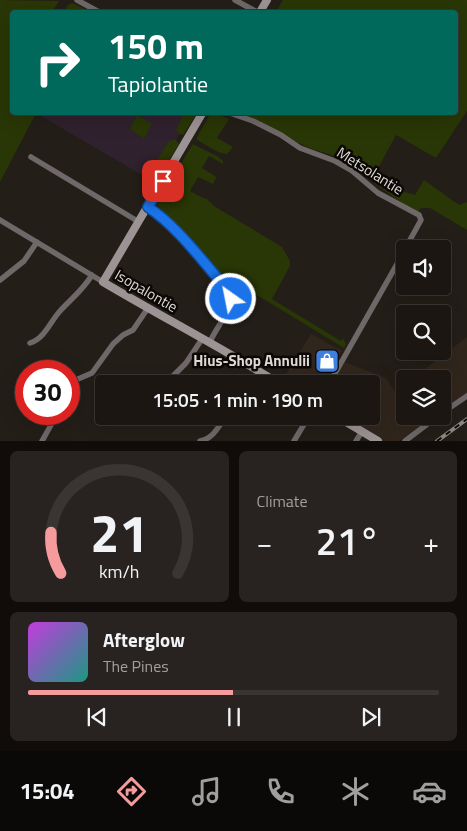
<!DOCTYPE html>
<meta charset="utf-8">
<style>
body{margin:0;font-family:"Titillium Web",sans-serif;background:#282320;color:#f1f3f6;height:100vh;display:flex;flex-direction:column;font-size:19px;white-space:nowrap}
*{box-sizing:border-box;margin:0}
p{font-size:16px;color:#a09f9f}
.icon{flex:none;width:28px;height:28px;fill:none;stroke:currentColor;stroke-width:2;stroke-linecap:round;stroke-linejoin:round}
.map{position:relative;height:441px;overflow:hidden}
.drawer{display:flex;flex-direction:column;gap:10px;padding:10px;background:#0f0c0a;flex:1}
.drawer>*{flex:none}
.guide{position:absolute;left:10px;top:10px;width:448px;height:105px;border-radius:5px;box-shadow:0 5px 20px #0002,0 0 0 1px #393532;background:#00695c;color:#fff;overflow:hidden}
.buttons{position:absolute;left:396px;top:240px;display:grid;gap:10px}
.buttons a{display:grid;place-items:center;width:55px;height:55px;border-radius:5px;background:#1b1612;box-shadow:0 5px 20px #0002,0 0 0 1px #393532;font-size:25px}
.speed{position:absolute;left:15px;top:360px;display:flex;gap:10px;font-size:25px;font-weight:700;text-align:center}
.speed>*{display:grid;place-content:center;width:65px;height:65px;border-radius:50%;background:#1b1612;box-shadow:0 5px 20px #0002,0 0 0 1px #393532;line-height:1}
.speed .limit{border:8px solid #d22;background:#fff;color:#111}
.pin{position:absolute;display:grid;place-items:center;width:42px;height:42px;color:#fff;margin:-21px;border-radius:10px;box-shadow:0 2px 8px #0006}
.me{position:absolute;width:55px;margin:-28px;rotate:327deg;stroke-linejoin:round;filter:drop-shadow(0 0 4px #0008)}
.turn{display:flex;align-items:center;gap:18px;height:105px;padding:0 15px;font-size:22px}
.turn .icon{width:65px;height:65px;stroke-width:2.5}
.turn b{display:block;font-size:35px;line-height:42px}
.big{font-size:38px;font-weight:600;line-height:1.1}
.drawer .widget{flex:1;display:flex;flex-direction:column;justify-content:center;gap:8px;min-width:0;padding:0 18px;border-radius:8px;background:#282320}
.drawer .dial{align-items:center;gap:0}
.dial svg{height:130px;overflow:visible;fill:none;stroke:#393532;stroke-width:7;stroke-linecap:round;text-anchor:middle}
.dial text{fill:#f1f3f6;stroke:none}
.song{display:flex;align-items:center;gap:15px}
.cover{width:60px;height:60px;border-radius:8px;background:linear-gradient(135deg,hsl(290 70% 55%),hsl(170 70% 35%))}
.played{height:5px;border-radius:2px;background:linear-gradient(90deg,#f59b9e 50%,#393532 50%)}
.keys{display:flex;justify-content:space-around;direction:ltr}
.heat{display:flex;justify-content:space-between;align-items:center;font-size:28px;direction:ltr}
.drawer .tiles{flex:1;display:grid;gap:10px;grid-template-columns:1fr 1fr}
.widget:last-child{grid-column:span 2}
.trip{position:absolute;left:95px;top:375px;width:285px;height:50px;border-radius:5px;background:#1b1612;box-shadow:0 5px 20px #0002,0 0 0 1px #393532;font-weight:600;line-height:50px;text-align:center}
.tabs{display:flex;height:80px;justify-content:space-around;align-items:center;background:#0b0907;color:#a09f9f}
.tabs .icon{width:35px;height:35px}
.tabs .active{color:#f59b9e}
.tabs b{font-size:22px;color:#f1f3f6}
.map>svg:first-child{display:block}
.built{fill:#31261c}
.education{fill:#2f212d}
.green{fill:#293605}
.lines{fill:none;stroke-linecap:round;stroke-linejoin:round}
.street{stroke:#6e6869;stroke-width:5.5}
.secondary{stroke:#9b9394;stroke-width:8}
.rail-casing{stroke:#8e8883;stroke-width:4}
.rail{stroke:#0b0806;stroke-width:2;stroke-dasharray:5.5;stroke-linecap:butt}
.route-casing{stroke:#114b97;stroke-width:12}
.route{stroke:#1a73e8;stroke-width:9}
.labels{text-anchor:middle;stroke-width:5;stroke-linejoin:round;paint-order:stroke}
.street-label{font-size:15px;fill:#dfdad6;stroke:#0b0806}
.poi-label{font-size:15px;font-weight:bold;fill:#dfdad6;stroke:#0b0806;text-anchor:end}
</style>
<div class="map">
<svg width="467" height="441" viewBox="0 0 467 441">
<rect width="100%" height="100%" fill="#241e18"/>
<path class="built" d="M311 334 342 351 337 359 386 378 395 392 405 384V416H434L399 441H381L342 416H371V384H291L283 379Z
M467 337V393L443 410 442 379H412Z"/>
<path class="education" d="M36 113H192L152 181Z"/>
<path class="green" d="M0 0 59 1 52 12H12V82L10 88 12 97V112L36 113 0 182Z
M283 0H467V111L436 158 396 135 377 170C381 173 382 176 384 180 390 189 406 192 415 195L424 180 459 205 467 202V230L430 208H421L416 213 338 157 309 148 238 113 455 112V12H276Z
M72 3 92 12H64L68 5Z
M184 113H197L183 135 179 134 176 130Z
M211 113H215L229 119 217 138 233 147 227 154 218 152 197 140V137Z
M137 115 152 124 144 139 130 129Z
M172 140H176L179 144 160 174 157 172 154 165 168 142Z
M193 144 217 156 223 161V164L209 156 202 168 215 176 216 178 213 184 198 177 190 191 203 198 207 199 214 206 282 247 290 261V266L272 299 341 341 343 338 346 344 344 348 216 270 182 230 157 205 169 183H174L176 180 173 176Z"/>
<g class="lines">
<path class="street" d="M77 0 99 12
M235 0 257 12
M227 112 253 121 281 135 300 148 335 161 351 170 378 193 419 215 421 220 405 249
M31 157 139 222
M148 207C179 229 202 261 227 289 235 310 218 323 210 342
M0 220 103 282
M0 280 24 261 37 242
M30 343C45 338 50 322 60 311 71 299 83 290 92 275
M78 379 92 373 113 344 123 335 133 330 148 308
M165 384 186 363 202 339
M256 384 262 373
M329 384 405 250
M442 413 467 396
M42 441 51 425
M200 441C213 439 219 426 226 416
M294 441 309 416
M356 441 361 433
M405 441 438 416"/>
<path class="secondary" d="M260 12 267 0
M203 112 103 282C162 317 222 348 280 384
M336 416 378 441"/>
<g class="rail-casing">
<path id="rail" d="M437 441 467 419"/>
</g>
<use href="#rail" class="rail"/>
</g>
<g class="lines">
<g class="route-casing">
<path id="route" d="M163 181 148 207C179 228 202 261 227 289L231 299"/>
</g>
<use href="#route" class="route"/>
</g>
<defs>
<g id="shop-square" transform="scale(1.25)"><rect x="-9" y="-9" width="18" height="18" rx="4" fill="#3f7fe0" stroke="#0b0806"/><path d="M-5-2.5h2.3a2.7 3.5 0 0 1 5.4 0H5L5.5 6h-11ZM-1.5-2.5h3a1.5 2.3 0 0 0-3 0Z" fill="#fff"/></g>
</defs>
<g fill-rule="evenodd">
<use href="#shop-square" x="327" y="361"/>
</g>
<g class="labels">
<g class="street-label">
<text transform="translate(370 171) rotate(32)" y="5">Metsolantie</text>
<text transform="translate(146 291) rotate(30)" y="5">Isopalontie</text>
</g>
<g class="poi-label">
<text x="310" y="366">Hius-Shop Annulii</text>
</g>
</g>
</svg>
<div class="buttons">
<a><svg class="icon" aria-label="sound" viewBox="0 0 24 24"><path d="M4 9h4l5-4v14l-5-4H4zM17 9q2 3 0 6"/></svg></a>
<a><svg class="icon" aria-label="search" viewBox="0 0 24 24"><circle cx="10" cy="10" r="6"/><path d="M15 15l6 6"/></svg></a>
<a><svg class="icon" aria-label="layers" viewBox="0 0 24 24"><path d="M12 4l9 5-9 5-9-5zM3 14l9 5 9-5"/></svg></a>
</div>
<div class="speed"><div class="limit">30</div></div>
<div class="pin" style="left:163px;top:181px;background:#d93025"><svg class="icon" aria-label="arrive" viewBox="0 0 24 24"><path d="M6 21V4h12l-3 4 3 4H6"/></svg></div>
<svg class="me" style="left:231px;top:299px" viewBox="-20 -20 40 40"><circle r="17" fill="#1a73e8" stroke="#fff" stroke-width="3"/><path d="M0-11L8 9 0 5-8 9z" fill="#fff"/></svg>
<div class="trip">15:05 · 1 min · 190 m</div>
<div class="guide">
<div class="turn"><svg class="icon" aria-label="right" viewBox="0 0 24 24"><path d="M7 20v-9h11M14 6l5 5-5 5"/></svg><div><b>150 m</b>Tapiolantie</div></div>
</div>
</div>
<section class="drawer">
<div class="tiles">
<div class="widget dial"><svg viewBox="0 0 100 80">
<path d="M14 69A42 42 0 1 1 86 69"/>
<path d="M14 69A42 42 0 0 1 8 44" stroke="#f59b9e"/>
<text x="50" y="56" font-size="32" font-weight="700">21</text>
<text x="50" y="72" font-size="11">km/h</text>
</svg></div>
<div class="widget"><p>Climate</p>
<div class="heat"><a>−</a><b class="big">21°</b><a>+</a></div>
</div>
<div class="widget">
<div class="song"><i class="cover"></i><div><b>Afterglow</b><p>The Pines</p></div></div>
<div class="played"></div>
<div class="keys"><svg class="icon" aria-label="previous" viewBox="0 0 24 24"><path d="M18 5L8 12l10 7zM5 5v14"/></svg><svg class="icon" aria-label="pause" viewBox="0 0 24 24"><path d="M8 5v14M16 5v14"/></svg><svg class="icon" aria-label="next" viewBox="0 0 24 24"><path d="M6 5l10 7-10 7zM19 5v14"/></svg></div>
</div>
</div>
</section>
<nav class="tabs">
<b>15:04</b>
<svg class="icon active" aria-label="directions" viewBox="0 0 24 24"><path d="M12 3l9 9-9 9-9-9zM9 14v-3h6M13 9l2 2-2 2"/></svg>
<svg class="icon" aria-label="music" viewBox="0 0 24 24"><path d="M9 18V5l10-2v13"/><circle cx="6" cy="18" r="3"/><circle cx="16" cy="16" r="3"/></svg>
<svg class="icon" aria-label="phone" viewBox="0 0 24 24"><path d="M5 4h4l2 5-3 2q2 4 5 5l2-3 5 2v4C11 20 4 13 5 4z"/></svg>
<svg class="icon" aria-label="climate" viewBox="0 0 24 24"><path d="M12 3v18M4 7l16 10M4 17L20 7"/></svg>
<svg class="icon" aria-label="car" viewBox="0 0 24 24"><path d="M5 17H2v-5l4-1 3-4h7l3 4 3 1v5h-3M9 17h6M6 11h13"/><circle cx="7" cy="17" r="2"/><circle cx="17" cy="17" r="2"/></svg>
</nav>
